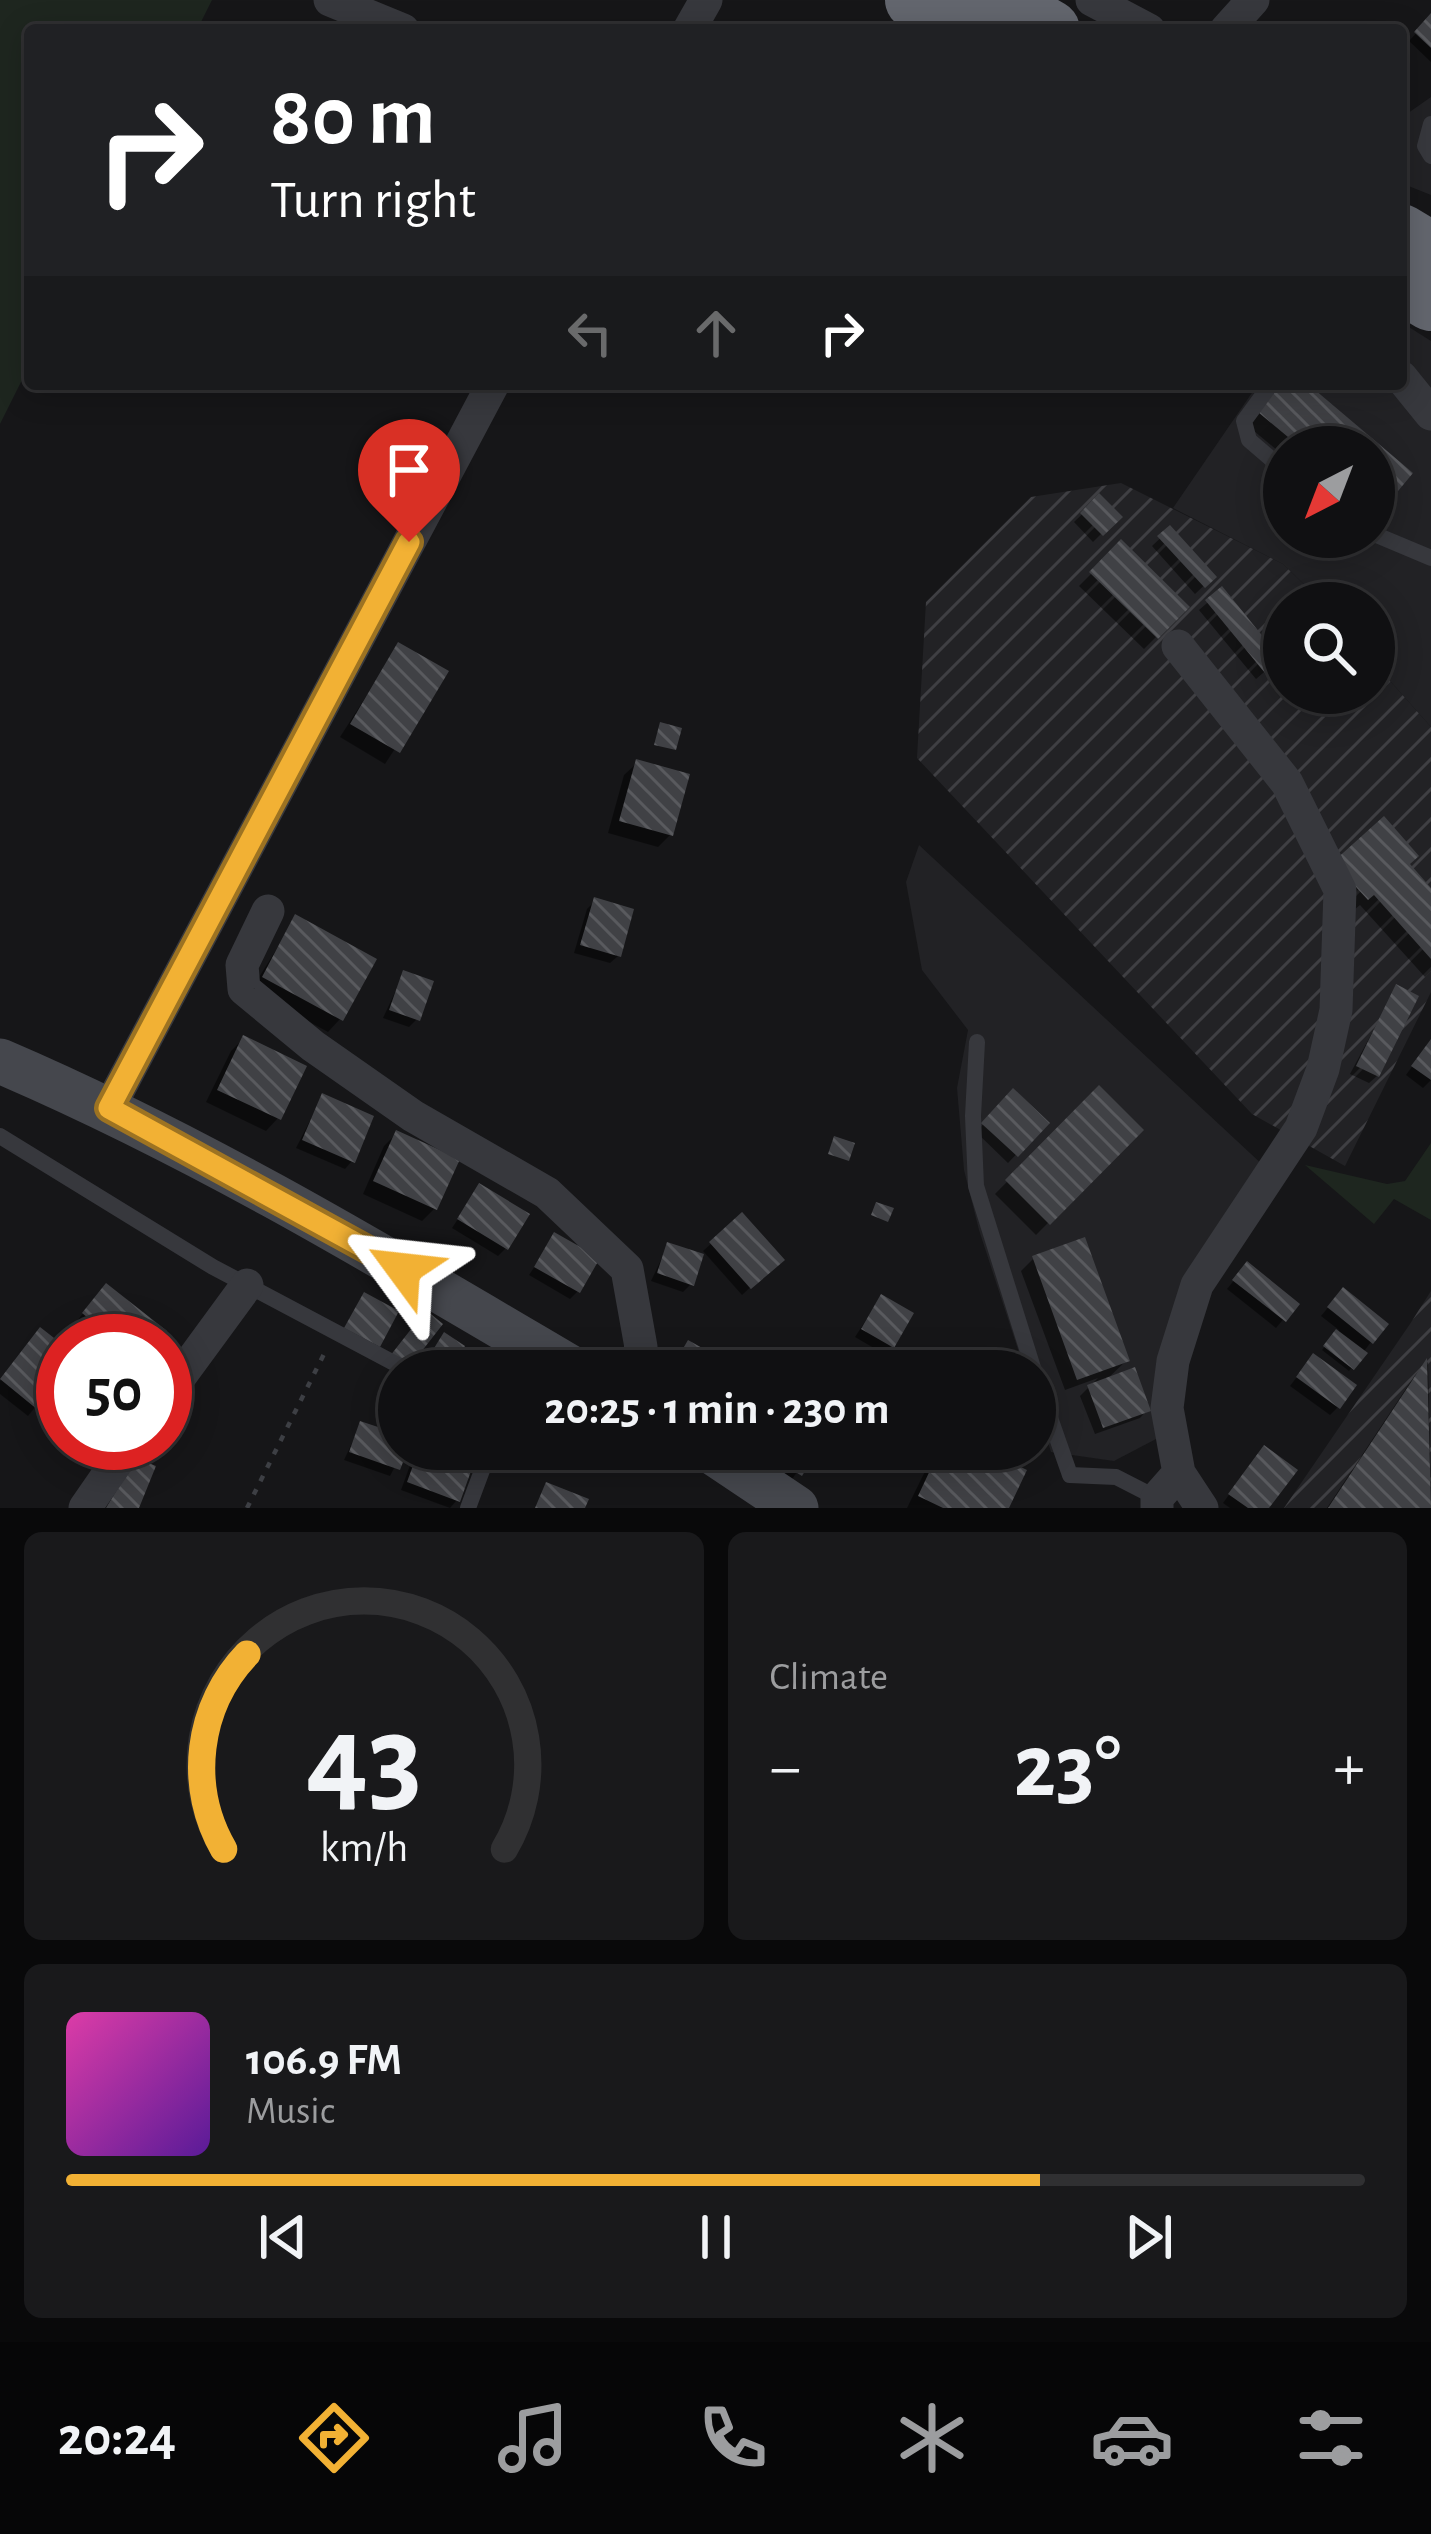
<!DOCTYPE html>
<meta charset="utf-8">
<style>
body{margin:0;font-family:"Alegreya Sans",sans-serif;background:#19191b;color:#f1f3f6;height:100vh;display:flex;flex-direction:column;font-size:45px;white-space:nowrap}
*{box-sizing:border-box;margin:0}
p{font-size:39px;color:#9c9d9f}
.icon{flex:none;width:66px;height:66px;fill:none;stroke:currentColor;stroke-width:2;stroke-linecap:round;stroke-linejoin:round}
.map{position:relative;height:1508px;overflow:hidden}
.panel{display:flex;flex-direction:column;gap:24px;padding:24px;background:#09090a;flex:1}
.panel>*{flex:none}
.top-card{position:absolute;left:24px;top:24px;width:1383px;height:366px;border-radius:12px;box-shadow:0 6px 30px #0003,0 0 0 3px #303032;background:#202124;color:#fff;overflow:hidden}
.needle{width:78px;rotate:222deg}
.fabs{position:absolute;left:1263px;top:426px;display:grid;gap:24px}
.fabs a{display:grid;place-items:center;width:132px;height:132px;border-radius:50%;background:#101012;box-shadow:0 6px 30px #0003,0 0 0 3px #303032;font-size:60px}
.speed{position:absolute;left:36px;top:1314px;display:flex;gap:24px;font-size:60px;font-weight:700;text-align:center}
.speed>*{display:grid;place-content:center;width:156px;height:156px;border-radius:50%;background:#101012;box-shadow:0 6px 30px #0003,0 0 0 3px #303032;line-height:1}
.speed .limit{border:18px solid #d22;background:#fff;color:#111}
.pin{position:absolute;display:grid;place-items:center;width:102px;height:102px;color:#fff;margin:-123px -51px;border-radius:50% 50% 50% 0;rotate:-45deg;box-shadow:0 0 12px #0007}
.pin .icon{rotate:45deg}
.me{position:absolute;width:132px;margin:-66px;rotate:300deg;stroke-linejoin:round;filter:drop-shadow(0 0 9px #0008)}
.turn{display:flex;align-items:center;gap:42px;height:252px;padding:0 48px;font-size:54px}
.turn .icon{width:156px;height:156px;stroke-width:2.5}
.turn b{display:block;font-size:84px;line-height:102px}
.lanes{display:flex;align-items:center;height:114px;padding:0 48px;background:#0003;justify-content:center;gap:60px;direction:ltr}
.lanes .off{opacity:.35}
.big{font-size:90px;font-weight:700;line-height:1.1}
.panel .widget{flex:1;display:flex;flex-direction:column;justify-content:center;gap:18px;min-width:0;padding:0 42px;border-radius:18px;background:#19191b}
.panel .dial{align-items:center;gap:0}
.dial svg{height:312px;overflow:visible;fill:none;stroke:#303032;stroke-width:7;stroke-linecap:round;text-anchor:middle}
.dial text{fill:#f1f3f6;stroke:none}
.song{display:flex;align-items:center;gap:36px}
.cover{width:144px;height:144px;border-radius:18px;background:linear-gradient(135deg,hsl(320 70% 55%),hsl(270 70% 35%))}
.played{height:12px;border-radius:6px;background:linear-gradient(90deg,#f2b134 75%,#303032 75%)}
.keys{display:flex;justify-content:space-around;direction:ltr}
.heat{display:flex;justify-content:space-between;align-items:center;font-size:66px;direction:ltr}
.panel .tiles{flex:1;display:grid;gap:24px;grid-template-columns:1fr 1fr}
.widget:last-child{grid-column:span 2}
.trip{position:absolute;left:378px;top:1350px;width:678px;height:120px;border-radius:60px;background:#101012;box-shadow:0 6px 30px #0003,0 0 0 3px #303032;font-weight:700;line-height:120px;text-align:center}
.dock{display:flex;height:192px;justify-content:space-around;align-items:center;background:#060607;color:#9c9d9f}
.dock .icon{width:84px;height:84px}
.dock .on{color:#f2b134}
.dock b{font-size:54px;color:#f1f3f6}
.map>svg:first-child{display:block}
.built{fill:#222225;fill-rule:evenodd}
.industrial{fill:url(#industrial-furrows)}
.green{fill:#1e261f}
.shadow{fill:#0007}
.building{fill:url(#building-back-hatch)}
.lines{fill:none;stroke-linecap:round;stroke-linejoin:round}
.path{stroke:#3d3f44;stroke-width:4.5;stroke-dasharray:6 9;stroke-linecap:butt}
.lane{stroke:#37383d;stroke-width:16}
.street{stroke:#37383d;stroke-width:33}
.secondary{stroke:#45474d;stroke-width:45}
.highway{stroke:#63666e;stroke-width:60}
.route-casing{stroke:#9d7322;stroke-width:30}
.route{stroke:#f2b134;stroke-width:21}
</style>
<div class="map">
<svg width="1431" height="1508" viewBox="0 0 1431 1508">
<defs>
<pattern id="industrial-furrows" width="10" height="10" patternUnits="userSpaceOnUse" patternTransform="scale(3)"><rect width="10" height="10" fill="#222225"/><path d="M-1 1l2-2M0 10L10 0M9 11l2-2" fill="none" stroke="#3f3f43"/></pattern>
<pattern id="building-back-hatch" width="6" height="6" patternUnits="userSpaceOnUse" patternTransform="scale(3)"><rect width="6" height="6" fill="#404145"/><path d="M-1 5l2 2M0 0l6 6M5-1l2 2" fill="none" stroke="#595a5e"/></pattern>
</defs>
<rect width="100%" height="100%" fill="#161618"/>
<path class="built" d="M1431 97V195L1401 183V118Z
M1401 322 1431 341V727L1374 663V603H1323L1283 564 1173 508 1258 384H1401ZM1284 447H1374V537H1284Z
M919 845 1265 1167 1160 1353 1156 1439 1114 1461 1051 1452 1035 1402V1371H1025L979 1230 964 1170 957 1088 968 1030 922 970 906 882Z"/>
<path class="industrial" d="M1121 483 1283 564 1323 603H1284V693H1374V663L1431 727V992L1345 1166 1252 1114 917 758 926 602 1031 497Z
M1431 1291V1508H1284L1410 1324Z"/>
<path class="green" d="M0 0H212L197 30H30V364L0 424Z
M1431 1143V1220L1394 1199 1374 1224 1305 1165 1387 1184 1405 1181Z"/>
<path class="shadow" d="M1431 17V62L1409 41Z
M1284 384H1303L1409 474 1374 515V447H1284V456L1248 426Z
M1099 498 1118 517 1093 542 1074 522Z
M1170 529 1213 577 1195 594 1152 546Z
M1121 544 1186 607 1144 649 1079 586Z
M1221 591 1270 667 1256 679 1199 610Z
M399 645 445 672 385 764 340 737Z
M637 763 671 834 658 847 608 833 624 775Z
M1406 865 1431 892V971L1425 977 1360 905 1354 910 1323 876Z
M595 901 618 956 610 963 574 953 587 909Z
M296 918 340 1019 328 1032 251 990Z
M404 973 417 1019 409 1027 383 1018Z
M1396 988 1377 1076 1369 1083 1350 1074Z
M243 1039 278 1118 266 1131 206 1102 231 1051Z
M1431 1040V1080L1423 1088 1406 1075Z
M1099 1089 1140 1130 1036 1235 995 1194Z
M1013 1093 1046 1123 1008 1163 976 1132Z
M322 1097 352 1161 345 1169 296 1148Z
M396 1134 435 1208 422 1221 363 1194 384 1146Z
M479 1187 506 1248 498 1256 452 1228Z
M742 1216 780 1260 742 1295 703 1251Z
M555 1236 578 1291 570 1299 529 1275Z
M668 1245 691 1284 683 1292 651 1281Z
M1033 1259 1127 1360 1105 1381 1147 1410 1140 1418 1095 1434 1080 1396 1098 1378 1065 1390 1021 1271Z
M1240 1273 1296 1304 1276 1328 1227 1289Z
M99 1294 155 1341H99L76 1322Z
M881 1297 891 1346 884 1354 855 1337Z
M1335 1299 1371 1342 1349 1371 1322 1350 1339 1330 1321 1316Z
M33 1339 63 1349V1373L28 1416 0 1394V1381Z
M1428 1362 1431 1508H1327L1415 1375Z
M1306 1365 1338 1407 1330 1415 1290 1386Z
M361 1424 399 1437V1449H404L390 1476 344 1460Z
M416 1449H446L457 1500 450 1508 401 1490Z
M746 1449H814L787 1486Z
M936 1449H977L1005 1508H907Z
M1257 1456 1266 1508H1230L1223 1503Z"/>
<path class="building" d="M1431 13V48L1414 32Z
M1281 384H1308L1413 473 1379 514 1374 509V447H1300L1258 412Z
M1099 493 1123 517 1103 536 1080 513Z
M1170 525 1217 577 1205 588 1157 536Z
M1121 539 1190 607 1158 639 1089 572Z
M1222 586 1282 660 1265 673 1205 600Z
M398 642 449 671 400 753 350 724Z
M660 722 682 728 676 750 654 745Z
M636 759 690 774 673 836 619 821Z
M1384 816 1419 856 1410 864 1431 888V959L1374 895 1368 900 1333 862Z
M594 897 634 909 621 957 580 945Z
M295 914 377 959 343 1021 262 977Z
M403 970 434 981 420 1021 389 1010Z
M1396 984 1419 996 1379 1077 1356 1066Z
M243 1035 307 1066 281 1120 217 1090Z
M1431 1039V1080L1411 1066Z
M1099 1085 1144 1130 1050 1225 1005 1180Z
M1013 1088 1050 1123 1018 1157 981 1123Z
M322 1093 374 1116 355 1163 302 1140Z
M396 1130 460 1159 437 1210 373 1181Z
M834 1136 855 1143 849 1161 828 1154Z
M479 1183 530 1214 508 1250 457 1219Z
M876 1202 894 1208 888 1222 871 1215Z
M742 1212 785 1260 751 1289 709 1242Z
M554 1232 600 1258 580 1293 534 1267Z
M1085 1237 1130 1361 1077 1380 1032 1256Z
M667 1242 704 1254 694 1286 657 1273Z
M1247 1261 1300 1304 1286 1322 1232 1280Z
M106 1283 167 1331 159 1341H116L82 1313Z
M1343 1287 1389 1324 1373 1344 1327 1307Z
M364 1292 399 1311 380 1347 344 1328Z
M881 1294 914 1313 894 1348 861 1329Z
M426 1310 443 1324 407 1370 390 1356Z
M40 1327 63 1345V1378L38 1410 0 1379Z
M1336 1329 1368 1353 1354 1370 1323 1346Z
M444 1332 465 1346 450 1371H420Z
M688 1340 743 1371H670Z
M1313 1353 1357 1385 1340 1409 1296 1377Z
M804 1356 830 1371H795Z
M1427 1358 1431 1508H1328Z
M1135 1367 1151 1411 1103 1428 1087 1385Z
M165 1421 174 1426 163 1449 151 1443H165Z
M360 1421 399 1434V1449H408L400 1470 349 1452Z
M1264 1445 1298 1470 1269 1508H1248L1228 1494Z
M419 1449H455L476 1457 460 1502 407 1482Z
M758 1449H818L802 1476Z
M940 1449H983L1027 1470 1009 1508H943L918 1496Z
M136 1458 156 1466 139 1508H106Z
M546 1482 589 1499 585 1508H535Z"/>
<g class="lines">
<path class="path" d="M247 1508 325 1352"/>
<path class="lane" d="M1431 124 1425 146 1431 156
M1271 384 1244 421 1249 440 1284 470
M1374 534 1431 558
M977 1042 973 1116 976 1186 1034 1371
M0 1136 213 1267 409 1371
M1035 1375 1070 1475 1116 1477 1157 1498
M623 1449 671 1464 710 1463
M468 1508 490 1449"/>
<path class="street" d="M330 0 403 30
M1092 0 1149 30
M689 30 706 0
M1226 30 1253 0
M1401 377 1431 414
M1178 646 1287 783 1340 890 1336 1010 1323 1069 1301 1128 1197 1285 1173 1361 1167 1408 1179 1473 1202 1508
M268 911 242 965 244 989 313 1046 413 1116 547 1193 627 1269 641 1347 634 1371
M109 1108 493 384
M165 1397 247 1285
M85 1508 130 1443
M1157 1508V1498L1179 1473"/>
<path class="secondary" d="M0 1061C201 1147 388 1260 576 1371
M708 1449 796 1508"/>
<path class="highway" d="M915 0 967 30
M998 0 1050 30
M1401 234 1431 252
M1401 283 1431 301"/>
</g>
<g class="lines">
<g class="route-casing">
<path id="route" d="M403 1269 109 1108 409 542"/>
</g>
<use href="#route" class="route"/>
</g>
</svg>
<div class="fabs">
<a><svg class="needle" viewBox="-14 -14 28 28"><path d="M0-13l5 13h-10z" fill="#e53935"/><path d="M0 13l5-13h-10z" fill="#9c9d9f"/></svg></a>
<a><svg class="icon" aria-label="search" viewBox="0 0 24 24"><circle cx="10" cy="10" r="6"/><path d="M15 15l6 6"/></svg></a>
</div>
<div class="speed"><div class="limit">50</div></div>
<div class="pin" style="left:409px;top:542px;background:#d93025"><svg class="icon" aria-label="arrive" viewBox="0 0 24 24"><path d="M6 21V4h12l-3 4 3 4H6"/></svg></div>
<svg class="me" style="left:403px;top:1269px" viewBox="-20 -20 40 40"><path d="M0-17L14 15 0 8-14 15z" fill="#f2b134" stroke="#fff" stroke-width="4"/></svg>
<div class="trip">20:25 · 1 min · 230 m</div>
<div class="top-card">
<div class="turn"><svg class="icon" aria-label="right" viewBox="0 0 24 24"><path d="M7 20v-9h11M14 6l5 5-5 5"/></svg><div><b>80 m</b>Turn right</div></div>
<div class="lanes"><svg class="icon off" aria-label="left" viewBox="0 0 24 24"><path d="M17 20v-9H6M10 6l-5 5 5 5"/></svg><svg class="icon off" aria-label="ahead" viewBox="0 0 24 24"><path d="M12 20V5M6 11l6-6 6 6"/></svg><svg class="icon" aria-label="right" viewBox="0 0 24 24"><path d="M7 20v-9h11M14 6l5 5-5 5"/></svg></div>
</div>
</div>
<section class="panel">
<div class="tiles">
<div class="widget dial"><svg viewBox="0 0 100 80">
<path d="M14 69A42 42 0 1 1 86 69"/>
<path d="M14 69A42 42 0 0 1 20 19" stroke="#f2b134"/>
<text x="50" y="56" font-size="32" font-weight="700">43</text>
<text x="50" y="72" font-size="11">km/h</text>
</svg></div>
<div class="widget"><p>Climate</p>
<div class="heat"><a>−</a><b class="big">23°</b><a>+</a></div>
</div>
<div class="widget">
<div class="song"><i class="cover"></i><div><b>106.9 FM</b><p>Music</p></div></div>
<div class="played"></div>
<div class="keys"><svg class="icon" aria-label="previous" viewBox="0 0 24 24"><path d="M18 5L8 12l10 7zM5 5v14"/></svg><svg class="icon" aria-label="pause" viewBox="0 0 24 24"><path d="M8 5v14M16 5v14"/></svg><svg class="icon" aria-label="next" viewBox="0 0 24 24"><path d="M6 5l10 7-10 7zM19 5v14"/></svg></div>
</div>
</div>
</section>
<nav class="dock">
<b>20:24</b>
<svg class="icon on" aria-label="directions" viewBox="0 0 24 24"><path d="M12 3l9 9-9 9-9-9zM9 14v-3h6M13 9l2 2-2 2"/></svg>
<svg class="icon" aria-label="music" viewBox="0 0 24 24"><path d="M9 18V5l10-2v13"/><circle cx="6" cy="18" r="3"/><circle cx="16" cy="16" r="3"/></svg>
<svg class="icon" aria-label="phone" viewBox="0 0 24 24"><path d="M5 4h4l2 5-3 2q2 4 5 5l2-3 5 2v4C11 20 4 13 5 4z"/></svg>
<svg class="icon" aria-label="climate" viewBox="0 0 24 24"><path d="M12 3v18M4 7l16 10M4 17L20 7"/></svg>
<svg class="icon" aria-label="car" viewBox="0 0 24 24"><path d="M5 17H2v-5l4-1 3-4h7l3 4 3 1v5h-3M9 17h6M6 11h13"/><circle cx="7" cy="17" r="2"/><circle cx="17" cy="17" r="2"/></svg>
<svg class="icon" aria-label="filters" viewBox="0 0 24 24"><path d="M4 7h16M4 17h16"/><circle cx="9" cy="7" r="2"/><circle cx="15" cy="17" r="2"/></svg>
</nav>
